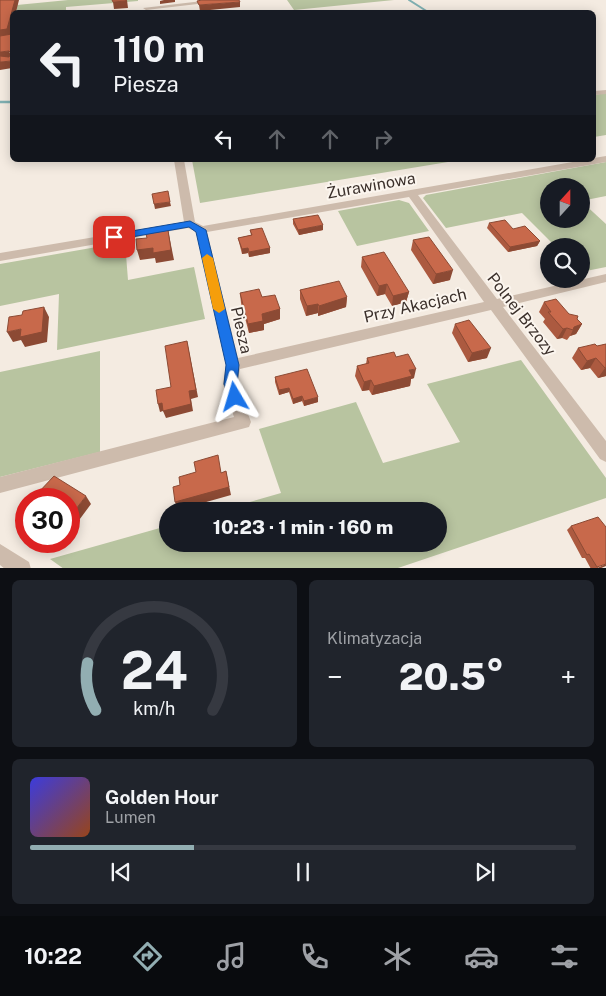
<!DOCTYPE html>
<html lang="pl">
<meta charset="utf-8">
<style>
body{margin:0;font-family:"Public Sans",sans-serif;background:#20242c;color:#f1f3f6;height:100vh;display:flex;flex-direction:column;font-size:19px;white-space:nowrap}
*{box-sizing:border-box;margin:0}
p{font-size:16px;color:#9ea1a6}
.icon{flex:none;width:28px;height:28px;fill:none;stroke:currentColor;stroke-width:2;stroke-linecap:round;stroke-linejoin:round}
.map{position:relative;height:568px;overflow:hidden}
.drawer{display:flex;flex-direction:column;gap:12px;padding:12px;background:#0d0f14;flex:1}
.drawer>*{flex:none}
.guide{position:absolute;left:10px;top:10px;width:586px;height:152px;border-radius:8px;box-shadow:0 2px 12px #0003;background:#171b24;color:#f1f3f6;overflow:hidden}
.needle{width:32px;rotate:21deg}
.tools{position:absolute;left:540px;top:178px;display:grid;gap:10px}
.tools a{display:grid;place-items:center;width:50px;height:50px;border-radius:50%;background:#171b24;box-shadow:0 2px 12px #0003;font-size:25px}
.speed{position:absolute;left:15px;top:488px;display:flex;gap:10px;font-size:25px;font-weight:700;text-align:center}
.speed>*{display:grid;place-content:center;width:65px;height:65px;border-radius:50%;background:#171b24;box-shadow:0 2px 12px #0003;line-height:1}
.speed .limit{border:8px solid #d22;background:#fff;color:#111}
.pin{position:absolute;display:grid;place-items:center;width:42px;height:42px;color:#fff;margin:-21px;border-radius:10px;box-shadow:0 2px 8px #0006}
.me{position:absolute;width:55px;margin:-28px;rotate:353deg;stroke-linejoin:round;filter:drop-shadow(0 0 4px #0008)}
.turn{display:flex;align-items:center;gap:18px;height:105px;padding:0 20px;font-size:22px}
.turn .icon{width:65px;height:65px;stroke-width:2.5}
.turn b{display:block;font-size:35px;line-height:42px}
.lanes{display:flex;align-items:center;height:48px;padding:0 20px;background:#0003;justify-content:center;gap:25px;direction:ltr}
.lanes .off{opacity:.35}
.big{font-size:38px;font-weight:800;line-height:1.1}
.drawer .tile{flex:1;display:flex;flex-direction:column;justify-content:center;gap:8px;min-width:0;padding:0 18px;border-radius:8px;background:#20242c}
.drawer .dial{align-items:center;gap:0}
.dial svg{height:130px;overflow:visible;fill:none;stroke:#363941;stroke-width:7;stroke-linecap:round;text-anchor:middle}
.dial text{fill:#f1f3f6;stroke:none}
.song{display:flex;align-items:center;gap:15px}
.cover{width:60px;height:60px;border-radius:8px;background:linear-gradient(135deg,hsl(240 70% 55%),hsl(20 70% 35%))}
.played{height:5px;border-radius:2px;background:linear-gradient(90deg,#92aeb2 30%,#363941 30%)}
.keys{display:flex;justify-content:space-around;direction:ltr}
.heat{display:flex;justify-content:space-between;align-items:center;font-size:28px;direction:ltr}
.drawer .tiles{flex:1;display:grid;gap:12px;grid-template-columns:1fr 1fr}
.tile:last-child{grid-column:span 2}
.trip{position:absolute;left:159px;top:502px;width:288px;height:50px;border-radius:25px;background:#171b24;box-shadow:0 2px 12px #0003;font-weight:800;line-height:50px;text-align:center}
.menu{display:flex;height:80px;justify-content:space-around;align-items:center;background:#090b0e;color:#9ea1a6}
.menu .icon{width:35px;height:35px}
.menu .current{color:#92aeb2}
.menu b{font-size:22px;color:#f1f3f6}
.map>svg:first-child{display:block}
.green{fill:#b8c4a0;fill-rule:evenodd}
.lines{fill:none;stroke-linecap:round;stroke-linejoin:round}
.stream-far1{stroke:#7fb0b2;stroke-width:2}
.stream{stroke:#7fb0b2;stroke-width:2.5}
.street{fill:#cdbbac;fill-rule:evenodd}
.wall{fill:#ac5a40}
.shaded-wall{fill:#8c4a34}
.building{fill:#c8694b;stroke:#8c4a34}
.route{fill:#1a73e8;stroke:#114b97}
.slow{fill:#f59e0b}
.labels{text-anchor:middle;stroke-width:4;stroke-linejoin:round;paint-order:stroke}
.street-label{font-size:16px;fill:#3b302b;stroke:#fbf5ee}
</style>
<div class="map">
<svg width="606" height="569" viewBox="0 0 606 569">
<rect width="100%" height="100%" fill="#f4ebe1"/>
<path class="green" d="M68 0H138V1L66 7V12H16L17 5Z
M287 0H394L294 10Z
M606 93V135L594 137V95Z
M192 160H453L454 161 200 203Z
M606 162V196L581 201 606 224V267L581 272V246H555L522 213 446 228 423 198 426 195ZM549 186H581V219H549Z
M399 200 409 203 429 231 357 246 338 211Z
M125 242 128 280 194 267 205 319 57 350 59 294 0 306V264Z
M100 351V452L0 477V372Z
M521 360 606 478V498L398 568 64 569 50 559 167 526 168 544H438V511H218L281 493 259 429 356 402 383 463 460 442 427 384Z"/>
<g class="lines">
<path class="stream-far1" d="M409 0 428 12"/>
<path class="stream" d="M0 102H12"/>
<path class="street" d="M211 0H232L146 10 143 8Z
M606 90V94L594 95V91Z
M606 156V162L418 195 497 299 606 274V282L503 307 606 441V462L600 459 491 310 240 369 237 384 251 422 249 427 0 493V477L234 417 223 384 226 365 196 232 188 228 0 261V253L184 222 174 160H184L195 222 203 226 584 160H594V158ZM409 197 484 302 238 358 207 232Z
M0 544 29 562 31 569H5L0 565Z"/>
</g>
<path class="wall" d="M293 219 323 230 299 235 293 224Z
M489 223 513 229 540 241 537 246 508 252 487 228Z
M250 230 270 248V253L249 257 248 253 242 254 238 238 251 235Z
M413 240 450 280 433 284 411 250Z
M362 257 409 292 406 302 392 306 385 294 377 296 361 267Z
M300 290 347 297 346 307 318 316V313L306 316 300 299Z
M240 293 262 297 280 309V319L264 324V330L249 333 241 303Z
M544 302 577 319 582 324 576 334 570 336 567 340 562 338 557 339 543 322 545 319 539 312Z
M455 324 487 358 468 362 452 333Z
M606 344V376L598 378 590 368 581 370 572 358 578 348 597 346Z
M396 357 414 378 411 379 410 386 372 395 369 390 362 391 355 376 357 366 366 364 367 358Z
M275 377 318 402 304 406 302 401 293 404 289 392 279 395 275 382Z
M571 526 599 569H591L585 558H582L567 530Z"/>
<path class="shaded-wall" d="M15 0H19L16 12H12V25L10 35 0 37V30Z
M127 0 128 8 114 9 113 2Z
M164 0H175V2L160 4V1Z
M240 2V7L200 11 199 5Z
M9 51 12 58 0 59V52Z
M12 61V68L0 70V62Z
M170 202 171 206 155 209 154 204Z
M323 225V230L299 235 298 230Z
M168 230 174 260 156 263 155 258 140 260 137 250Z
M540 241 537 246 508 252 510 247Z
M248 248V253L242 254V249Z
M270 248V253L249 257V252Z
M453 270 450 280 433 284 436 274Z
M387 284 385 294 377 296 379 286Z
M409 292 406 302 392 306 393 296Z
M347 297 346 307 318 316 319 306Z
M318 304V313L306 316 307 306Z
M44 307 49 317 47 342 25 347 21 340 13 342 7 332 21 329Z
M280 309V319L264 324V330L249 333 248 324 262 314Z
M582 324 576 334 570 336 573 330 574 327Z
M567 328 562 338 557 339 563 329Z
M187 341 198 397 191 399 193 411 166 418 163 411 160 412 158 404 189 391Z
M491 348 487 358 468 362 472 353Z
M596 358 590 368 581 370 587 361Z
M605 368H606V376L598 378Z
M416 369 414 378 411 379 410 386 372 395 374 386 409 370Z
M371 380 369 390 362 391 364 382Z
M289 388V392L279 395V390Z
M302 396V401L293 404V399Z
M318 397V402L304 406V401Z
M226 471 231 495 178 510 175 502Z
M86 496 91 504 71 531 69 528V518Z
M606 564V566L599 569H595Z"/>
<path class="building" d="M0 0H15L7 29 0 30Z
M112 0H126V1L113 2Z
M202 0H239L240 2 199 5 197 1Z
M12 34V61L0 62V56L9 57 11 53 9 51 0 52V36Z
M168 191 170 202 154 204 152 194Z
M318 215 323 225 298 230 293 219Z
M505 220 513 229 525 226 540 241 510 247 489 223Z
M262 228 270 248 249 252 248 248 242 249 238 238 252 235 250 230Z
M168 230 171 250 153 253V248L137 250 136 239 147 238 146 234Z
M429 237 453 270 436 274 413 240Z
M384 252 409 292 393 296 387 284 379 286 362 257Z
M339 281 347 297 319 306 318 304 307 306 300 290Z
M259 289 262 297 275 295 280 309 262 314 263 321 248 324 240 293Z
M556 299 569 314 578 316 577 319 582 324 574 327 573 330 567 328 563 329 548 312H551L544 302Z
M44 307 42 332 20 337 21 329 7 332 9 317 22 315 23 311Z
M469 320 491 348 472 353 455 324Z
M187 341 196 390 189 391 191 404 163 411 162 403 158 404 156 390 171 387 165 346Z
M595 344 597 346 606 344V368H605L596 358 587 361 578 348Z
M394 352 396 357 408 354 416 369 409 370 412 376 374 386 371 380 364 382 357 366 369 363 367 358Z
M307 369 318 397 304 401 302 396 293 399 289 388 279 390 275 377Z
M218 455 221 473 226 471 229 487 175 502 173 487 180 485 179 477 196 472 194 462Z
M54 476 86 496 69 518V499H45L37 494Z
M598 517 606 527V564L597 567 589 554 587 555 571 526Z"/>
<path class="route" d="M190 221 206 230 239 365 237 384 242 397 240 401 235 403 230 401 224 384 226 365 196 232 189 227 114 240 109 237 114 234Z"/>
<path class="slow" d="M207 254 213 258 225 309 219 313 213 309 202 258Z"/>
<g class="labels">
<g class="street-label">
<text transform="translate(371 185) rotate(-10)" y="6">Żurawinowa</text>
<text transform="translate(415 305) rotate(-13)" y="6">Przy Akacjach</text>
<text transform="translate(522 314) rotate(52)" y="6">Polnej Brzozy</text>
<text transform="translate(242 330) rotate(77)" y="6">Piesza</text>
</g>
</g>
</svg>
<div class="tools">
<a><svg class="needle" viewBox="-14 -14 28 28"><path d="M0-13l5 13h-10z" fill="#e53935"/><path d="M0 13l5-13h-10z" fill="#9ea1a6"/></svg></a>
<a><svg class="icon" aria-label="search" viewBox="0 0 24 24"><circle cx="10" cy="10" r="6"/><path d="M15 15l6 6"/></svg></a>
</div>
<div class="speed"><div class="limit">30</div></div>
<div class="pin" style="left:114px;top:237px;background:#d93025"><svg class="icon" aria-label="arrive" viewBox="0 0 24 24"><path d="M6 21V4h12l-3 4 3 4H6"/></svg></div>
<svg class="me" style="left:235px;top:397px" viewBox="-20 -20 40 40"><path d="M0-17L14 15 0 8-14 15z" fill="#1a73e8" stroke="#fff" stroke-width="4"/></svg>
<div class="trip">10:23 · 1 min · 160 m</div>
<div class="guide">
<div class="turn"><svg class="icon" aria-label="left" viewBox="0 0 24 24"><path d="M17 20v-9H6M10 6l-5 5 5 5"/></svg><div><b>110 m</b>Piesza</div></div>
<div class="lanes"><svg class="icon" aria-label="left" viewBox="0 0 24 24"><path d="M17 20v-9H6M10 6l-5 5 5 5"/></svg><svg class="icon off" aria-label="ahead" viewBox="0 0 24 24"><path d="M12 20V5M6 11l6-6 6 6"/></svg><svg class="icon off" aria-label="ahead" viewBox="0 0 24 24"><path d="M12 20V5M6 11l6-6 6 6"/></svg><svg class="icon off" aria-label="right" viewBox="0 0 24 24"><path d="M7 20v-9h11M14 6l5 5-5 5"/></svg></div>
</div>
</div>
<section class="drawer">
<div class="tiles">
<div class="tile dial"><svg viewBox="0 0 100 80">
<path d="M14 69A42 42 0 1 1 86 69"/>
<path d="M14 69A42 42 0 0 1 9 40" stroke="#92aeb2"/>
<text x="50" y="56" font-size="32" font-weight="700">24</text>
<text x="50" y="72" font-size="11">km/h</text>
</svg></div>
<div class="tile"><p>Klimatyzacja</p>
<div class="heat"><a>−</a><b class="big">20.5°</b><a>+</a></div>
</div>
<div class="tile">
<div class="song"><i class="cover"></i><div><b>Golden Hour</b><p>Lumen</p></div></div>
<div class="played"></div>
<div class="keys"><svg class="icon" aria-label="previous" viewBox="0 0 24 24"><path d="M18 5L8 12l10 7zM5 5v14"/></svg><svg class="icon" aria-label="pause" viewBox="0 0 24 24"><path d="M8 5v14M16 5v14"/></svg><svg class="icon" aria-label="next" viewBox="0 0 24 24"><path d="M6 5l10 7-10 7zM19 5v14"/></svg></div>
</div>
</div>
</section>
<nav class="menu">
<b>10:22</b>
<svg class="icon current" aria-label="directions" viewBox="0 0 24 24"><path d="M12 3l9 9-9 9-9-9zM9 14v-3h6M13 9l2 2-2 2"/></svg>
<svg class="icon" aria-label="music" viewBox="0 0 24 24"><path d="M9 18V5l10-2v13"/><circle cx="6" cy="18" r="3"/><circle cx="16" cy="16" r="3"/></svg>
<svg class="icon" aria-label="phone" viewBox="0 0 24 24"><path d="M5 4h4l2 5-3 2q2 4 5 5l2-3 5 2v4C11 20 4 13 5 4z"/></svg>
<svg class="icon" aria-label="climate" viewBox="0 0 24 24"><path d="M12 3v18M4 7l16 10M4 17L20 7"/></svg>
<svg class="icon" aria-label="car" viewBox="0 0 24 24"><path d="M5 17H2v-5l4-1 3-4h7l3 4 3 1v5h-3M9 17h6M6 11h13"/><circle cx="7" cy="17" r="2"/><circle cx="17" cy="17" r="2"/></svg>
<svg class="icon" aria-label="filters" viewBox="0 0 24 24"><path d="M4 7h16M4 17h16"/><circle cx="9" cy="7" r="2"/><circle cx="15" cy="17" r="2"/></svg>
</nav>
